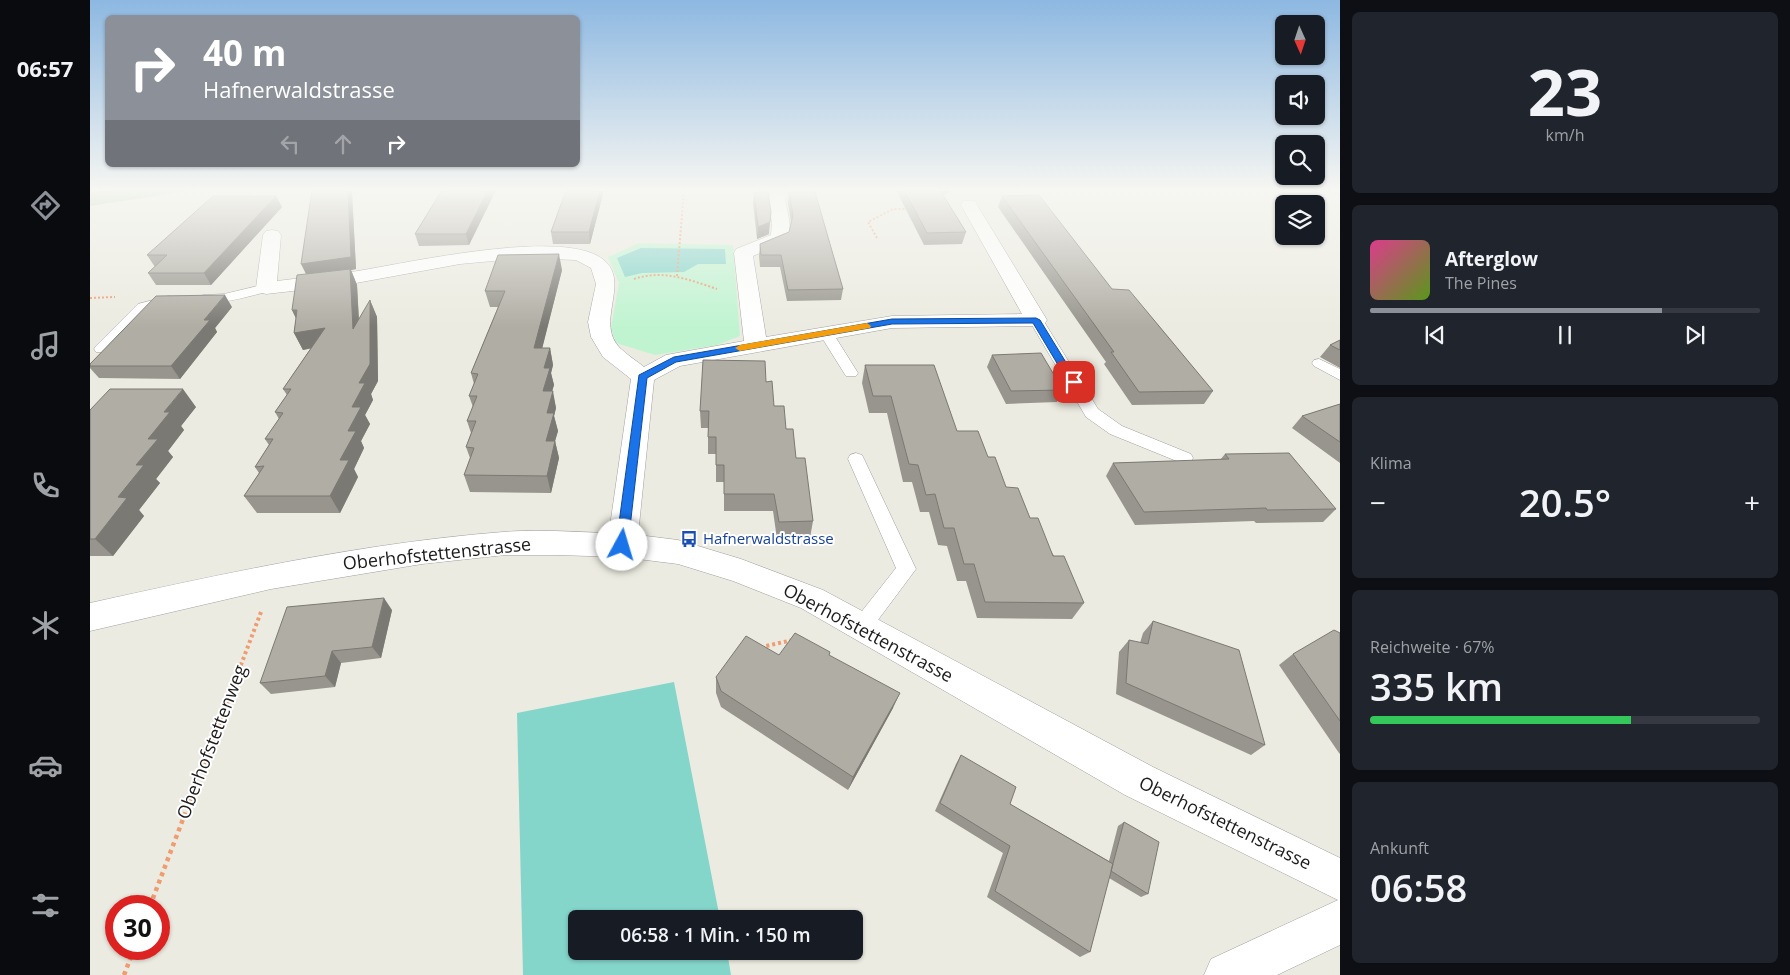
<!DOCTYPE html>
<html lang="de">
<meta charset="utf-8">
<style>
body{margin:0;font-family:"Open Sans",sans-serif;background:#20242c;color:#f1f3f6;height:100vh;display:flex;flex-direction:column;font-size:19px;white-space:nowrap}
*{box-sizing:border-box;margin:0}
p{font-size:16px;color:#9ea1a6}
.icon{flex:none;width:28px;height:28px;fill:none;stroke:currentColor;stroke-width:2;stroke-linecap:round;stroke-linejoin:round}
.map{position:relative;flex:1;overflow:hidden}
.panel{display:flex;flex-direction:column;gap:12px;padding:12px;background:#0d0f14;width:450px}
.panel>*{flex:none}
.hud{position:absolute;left:15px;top:15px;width:475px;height:152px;border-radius:8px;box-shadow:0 1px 4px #0004;background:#8c9099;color:#fff;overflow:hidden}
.needle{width:32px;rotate:177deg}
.controls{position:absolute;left:1185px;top:15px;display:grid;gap:10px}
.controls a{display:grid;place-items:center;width:50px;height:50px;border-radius:8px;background:#171b24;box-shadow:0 1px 4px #0004;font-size:25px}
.speed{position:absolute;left:15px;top:895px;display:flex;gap:10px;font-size:25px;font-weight:700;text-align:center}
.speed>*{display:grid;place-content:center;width:65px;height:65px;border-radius:50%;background:#171b24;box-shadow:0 1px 4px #0004;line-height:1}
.speed .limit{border:8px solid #d22;background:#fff;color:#111}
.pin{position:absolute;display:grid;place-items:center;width:42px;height:42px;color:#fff;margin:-21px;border-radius:10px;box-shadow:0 2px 8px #0006}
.me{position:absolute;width:55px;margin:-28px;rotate:6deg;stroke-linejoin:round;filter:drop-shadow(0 0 4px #0008)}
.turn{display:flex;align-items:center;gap:18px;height:105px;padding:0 15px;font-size:22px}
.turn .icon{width:65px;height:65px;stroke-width:2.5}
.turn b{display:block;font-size:35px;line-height:42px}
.lanes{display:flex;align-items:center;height:48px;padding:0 15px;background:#0003;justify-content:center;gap:25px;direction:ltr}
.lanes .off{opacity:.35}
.big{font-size:38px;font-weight:600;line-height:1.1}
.panel .card{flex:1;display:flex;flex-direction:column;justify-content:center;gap:8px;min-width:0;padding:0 18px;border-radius:8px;background:#20242c}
.panel .dial{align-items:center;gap:0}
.dial b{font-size:65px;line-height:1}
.song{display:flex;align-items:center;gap:15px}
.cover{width:60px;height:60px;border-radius:8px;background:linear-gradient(135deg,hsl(330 70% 55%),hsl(90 70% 35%))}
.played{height:5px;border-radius:2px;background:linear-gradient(90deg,#8c9099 75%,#363941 75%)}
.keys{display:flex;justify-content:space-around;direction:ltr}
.heat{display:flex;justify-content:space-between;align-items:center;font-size:28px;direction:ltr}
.charge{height:8px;border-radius:4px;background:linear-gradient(90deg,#34c759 67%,#363941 0)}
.trip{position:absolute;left:478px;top:910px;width:295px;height:50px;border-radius:8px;background:#171b24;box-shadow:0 1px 4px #0004;font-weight:600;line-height:50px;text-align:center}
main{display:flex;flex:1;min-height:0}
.dock{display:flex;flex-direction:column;width:90px;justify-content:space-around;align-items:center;background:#090b0e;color:#9ea1a6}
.dock .icon{width:35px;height:35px}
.dock .active{color:#8c9099}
.dock b{font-size:22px;color:#f1f3f6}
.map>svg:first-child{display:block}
.forest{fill:#9bc899}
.park{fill:#c0f4d1}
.pitch{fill:#84d5ca}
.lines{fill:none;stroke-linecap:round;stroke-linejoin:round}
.service-casing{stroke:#9f9f9f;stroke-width:1}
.minor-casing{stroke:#9f9f9f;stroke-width:1}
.path-far2{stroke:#ee9c70;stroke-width:2;stroke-dasharray:2 2;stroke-linecap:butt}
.path-far1{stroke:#ee9c70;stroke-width:4;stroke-dasharray:3 3;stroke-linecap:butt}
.path{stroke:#ee9c70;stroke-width:4.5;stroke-dasharray:4 4;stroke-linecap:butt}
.service{fill:#fff;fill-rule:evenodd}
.minor{fill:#fff;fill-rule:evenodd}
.wall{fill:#97958d}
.shaded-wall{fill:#7b7973}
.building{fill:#b0ada4;stroke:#7b7973}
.route{fill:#1a73e8;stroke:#114b97}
.slow{fill:#f59e0b}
.labels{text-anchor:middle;stroke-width:4;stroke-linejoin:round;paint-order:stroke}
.transit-label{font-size:15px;fill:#164399;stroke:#fff;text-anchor:start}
.near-street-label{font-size:18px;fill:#1b1b1b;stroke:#fff}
</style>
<main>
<nav class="dock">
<b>06:57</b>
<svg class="icon active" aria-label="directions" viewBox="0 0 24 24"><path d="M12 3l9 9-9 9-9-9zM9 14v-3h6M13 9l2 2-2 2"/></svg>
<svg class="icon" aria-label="music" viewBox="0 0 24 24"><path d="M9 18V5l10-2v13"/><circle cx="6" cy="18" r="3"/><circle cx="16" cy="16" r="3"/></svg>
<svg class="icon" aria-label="phone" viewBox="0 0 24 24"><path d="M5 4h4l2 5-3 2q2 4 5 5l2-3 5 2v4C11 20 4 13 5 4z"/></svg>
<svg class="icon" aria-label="climate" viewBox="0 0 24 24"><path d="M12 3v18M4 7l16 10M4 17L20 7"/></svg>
<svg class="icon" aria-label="car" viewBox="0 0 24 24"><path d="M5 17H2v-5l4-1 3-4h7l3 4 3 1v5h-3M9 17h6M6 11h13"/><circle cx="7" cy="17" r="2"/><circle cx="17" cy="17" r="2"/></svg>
<svg class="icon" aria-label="filters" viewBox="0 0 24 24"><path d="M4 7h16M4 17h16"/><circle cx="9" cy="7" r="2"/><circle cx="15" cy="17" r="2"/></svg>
</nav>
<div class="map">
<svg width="1250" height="975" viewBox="0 0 1250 975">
<rect width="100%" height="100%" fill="#ecebe1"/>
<path class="forest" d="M0 190H104L0 206Z"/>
<path class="park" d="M549 243 643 245 650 336 627 345 565 355 526 343 521 328 529 283 518 257Z"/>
<path class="pitch" d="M551 248 635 249 636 264H608L594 272 552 273 535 277 527 258Z
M584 682 630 919H486V951H637L641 975H433L427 713Z"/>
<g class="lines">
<g class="service-casing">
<path id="service" d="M176 284 181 285 182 288 181 291C166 294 116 310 106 299L113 295 134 294Z
M79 296 84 297 86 300 84 303 58 310 16 352H6L4 349 6 346 48 304Z
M946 316 953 320 1008 409 1032 426 1101 454 1103 458 1101 462 1095 464 1089 462 1020 434 996 417 939 320Z
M736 329 741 330 768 373 766 376H756L754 373 729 333Z
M1229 359 1250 369V380L1224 366 1222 363 1224 360Z
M766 453 772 455 774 459 826 569 779 632 772 635 765 632 762 626 765 620 806 568 758 459 760 455Z"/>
</g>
<g class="minor-casing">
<path id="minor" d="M685 190H703L695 199C697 212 704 230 696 242L663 256 676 337 802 316 932 314 871 205 873 201H885L887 205 957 320 954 325 946 326 802 328 590 366 564 380 548 535 588 540 651 559 733 590 1063 767 1250 858V945L1187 975H1114L1121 959 1248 900 1035 795 711 608 643 581 588 564 532 557 466 555H415L332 564 181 589 0 631V603C137 573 273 543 413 532 448 529 484 532 519 533L541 379 513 357 501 337 498 322 506 284 501 268 486 260 435 258 370 264 255 285 176 294 169 292 166 288 173 235 176 231 182 230 188 231 191 235 187 281C209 278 232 276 255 273 306 266 479 224 516 262 539 285 505 323 530 348 537 355 547 361 554 367L576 355 654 341 644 253 646 249 681 235 682 223 678 198Z"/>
</g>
<path class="path-far2" d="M1237 190 1250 195
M0 195 27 190
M787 238 778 222 803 209H818
M587 276 594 190
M544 279C573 269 600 280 627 289
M0 298 25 297"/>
<path class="path-far1" d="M672 650 676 646 703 640
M138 699 171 612"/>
<path class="path" d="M60 906 139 698
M34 975 44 949"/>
<use href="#service" class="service"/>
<use href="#minor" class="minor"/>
</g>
<path class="wall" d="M352 190H406L379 245 329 246 325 234Z
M476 190H514L500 244H463L461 232Z
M806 190H862L853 196 876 232 872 244 834 245Z
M664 192 679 234 667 239 663 203Z
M699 192 753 289 751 300 697 301 690 267H670L669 256 670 244 699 232 701 222 698 203Z
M262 193 266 269 261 270 267 285 269 319 280 300 287 317 288 381 281 394 283 400 275 415 280 424 271 441 274 448 264 469 268 477 250 513H167L154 496 169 473 165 467 179 445 175 439 189 419 185 412 197 395 193 389 221 348 213 350 204 333 206 318 202 310 216 274Z
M186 196 192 207 121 285H66L58 273 65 267 57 255Z
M912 196 1123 391 1114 404 1042 405 1014 364 1016 362 908 207Z
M472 270 452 348H460L463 365 461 373 464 385 462 391 466 408 464 416 468 431 465 441 469 458 461 493 380 492 374 475 380 458 376 447 381 433 377 421 383 407 379 396 384 384 381 373 408 307H400L395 291Z
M142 307 125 328 127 332 90 379 9 378 0 368V364Z
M1250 340V368L1230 357 1240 345Z
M902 355 973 390 967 402 916 404 897 367Z
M775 365 867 431 898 457 916 487 940 518 994 603 982 619 887 618 876 581H867L857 546 848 545 839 512H830L822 482H813L797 413H779L772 383Z
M676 382 684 406 696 429 706 458 723 521 720 538 687 539 683 511H634V482H626V454H618V428H611L610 411Z
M1250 404V463L1202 428 1212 416Z
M106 407 91 426 94 430 78 451 83 457 66 479 70 483 49 510 54 516 23 556H0V410Z
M1135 454 1246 509 1233 522 1166 523 1164 521 1045 525 1016 476 1023 463 1130 460Z
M302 610 291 658 251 663 245 687 181 694 170 683Z
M1063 621 1175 745 1161 755 1026 694 1029 652 1039 640 1050 643 1053 633Z
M1250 633V754L1249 753 1189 665 1203 654Z
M689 655H739L803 708 758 790 631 707 626 693V677Z
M871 755 920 804 1019 861 1028 826 1034 822 1058 894 1051 897 1019 878 1000 952 990 957 897 897 913 853 845 811 866 764Z"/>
<path class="shaded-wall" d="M258 190H261L262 193 266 269 261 270 267 285 270 345 217 276 211 264Z
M398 190H406L379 245 376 234Z
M510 190H514L500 244 499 232Z
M849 190H862L846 200Z
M186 196 192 207 121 285 114 273Z
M681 212 679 234 667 239 668 227Z
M469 254 472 270 448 365 444 348Z
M135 295 142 307 125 328 127 332 90 379 81 366 114 320Z
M280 300 287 317 288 381 281 394 283 400 275 415 280 424 271 441 274 448 264 469 268 477 250 513 240 496 258 431 262 407 269 383Z
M202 310H207L210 327Z
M235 328 243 344 213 350 204 333Z
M460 348 463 365 461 373 464 385 457 408 453 391 454 368Z
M93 389 106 407 91 426 94 430 78 451 83 457 66 479 70 483 49 510 54 516 23 556 5 539 46 465 58 439 74 412Z
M463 391 466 408 464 416 468 431 460 458 456 441 457 413Z
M465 441 469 458 461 493 457 476Z
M294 598 302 610 291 658 282 647Z
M242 651 251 663 245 687 235 676Z
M810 693 803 708 758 790 763 777Z"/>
<path class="building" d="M222 190H258L261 257 211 264Z
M352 190H398L376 234H325Z
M476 190H510L499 232H461Z
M814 190H850L876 232 837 233Z
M664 192H678L681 212 680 222 668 227Z
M699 192H725L753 289 698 290 691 255H671L670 244 699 232 703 215Z
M949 195 1022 289 1039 290 1123 391 1049 392 1021 352H1024L912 196Z
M123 196H186L114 273H58L77 255H57Z
M469 254 444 348H460L454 368H460L453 391H463L457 413H464L456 441H465L457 476 374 475 384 448 376 447 386 421H377L387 396H379L388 374 381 373 415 291H395L408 255Z
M260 269 263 329 280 300V364L269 383H275L262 407H271L258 431H266L250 460H259L240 496H154L174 466 165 467 183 439H175L193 413 185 412 201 389H193L235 328 204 333 207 310H202L207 275Z
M135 295 114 320H120L81 366H0V364L66 296Z
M1250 340V350L1240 345Z
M951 353 973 390 921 391 902 355Z
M613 360 675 361 676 382 682 381 684 406H694L696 429H703L706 458H715L723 521 689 522 684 494H634V465H626V437H618L619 411H610Z
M775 365H844L867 431H888L898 457H905L916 487 928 488 940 518H948L963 556H974L994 603 895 602 884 564H874L864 528H854L845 494 836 495 828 465 819 464 801 396H783Z
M20 389H93L74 412H80L58 439H68L46 465H54L28 497 37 498 5 539H0V410Z
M1250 404V442L1212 416Z
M1199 453 1246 509 1177 510 1176 508 1054 512 1023 463 1139 459 1135 454Z
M294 598 282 647 242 651 235 676 170 683 197 607Z
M1063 621 1149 650 1175 745 1036 683 1039 640 1058 644Z
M1244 630 1250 633V721L1203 654Z
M705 633 740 652 739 655 810 693 763 777 631 691 626 677 656 636 689 655Z
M871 755 926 787 920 804 1023 864 1000 952 905 891 920 846 850 803Z
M1034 822 1069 842 1058 894 1021 871Z"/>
<linearGradient id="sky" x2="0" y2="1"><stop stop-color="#8db8e1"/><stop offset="0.58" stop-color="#f6f6f2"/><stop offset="1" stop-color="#f6f6f2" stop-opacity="0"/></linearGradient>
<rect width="1250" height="327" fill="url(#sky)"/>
<path class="route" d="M946 318 950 320 988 382 987 385H980L943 323 802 324 586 362 557 378 538 545 536 549H528L526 545 549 375 584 357 802 319Z"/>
<path class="slow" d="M777 323 781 326 780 328 650 351 645 348 650 345Z"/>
<defs>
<g id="bus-bare" transform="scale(1.35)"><path d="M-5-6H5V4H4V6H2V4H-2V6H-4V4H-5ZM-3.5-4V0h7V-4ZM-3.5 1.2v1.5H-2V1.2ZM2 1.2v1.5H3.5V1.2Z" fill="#1a4fb4" stroke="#fff" stroke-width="2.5" paint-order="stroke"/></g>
</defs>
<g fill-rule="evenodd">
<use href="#bus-bare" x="599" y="539"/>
</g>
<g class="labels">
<g class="transit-label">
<text x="613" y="544">Hafnerwaldstrasse</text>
</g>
<g class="near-street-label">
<text transform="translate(347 554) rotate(-6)" y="6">Oberhofstettenstrasse</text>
<text transform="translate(778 633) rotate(28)" y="6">Oberhofstettenstrasse</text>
<text transform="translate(122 742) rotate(-69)" y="6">Oberhofstettenweg</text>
<text transform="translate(1135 823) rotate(26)" y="6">Oberhofstettenstrasse</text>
</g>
</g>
</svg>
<div class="controls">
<a><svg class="needle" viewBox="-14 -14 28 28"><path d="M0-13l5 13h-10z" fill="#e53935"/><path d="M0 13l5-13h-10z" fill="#9ea1a6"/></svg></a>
<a><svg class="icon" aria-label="sound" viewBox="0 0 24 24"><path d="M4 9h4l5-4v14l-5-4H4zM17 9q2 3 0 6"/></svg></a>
<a><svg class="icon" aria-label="search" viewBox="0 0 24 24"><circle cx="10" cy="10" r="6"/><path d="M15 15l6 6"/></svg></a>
<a><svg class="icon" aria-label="layers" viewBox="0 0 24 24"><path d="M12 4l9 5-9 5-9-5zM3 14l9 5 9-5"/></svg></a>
</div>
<div class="speed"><div class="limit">30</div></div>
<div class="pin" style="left:984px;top:382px;background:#d93025"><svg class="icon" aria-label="arrive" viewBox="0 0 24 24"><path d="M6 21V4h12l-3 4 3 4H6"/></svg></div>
<svg class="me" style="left:532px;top:545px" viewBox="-20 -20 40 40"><circle r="19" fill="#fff"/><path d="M0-13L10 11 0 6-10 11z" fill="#1a73e8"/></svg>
<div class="trip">06:58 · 1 Min. · 150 m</div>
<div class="hud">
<div class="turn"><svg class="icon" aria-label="right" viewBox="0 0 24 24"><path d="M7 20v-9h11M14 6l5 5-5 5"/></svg><div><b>40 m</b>Hafnerwaldstrasse</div></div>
<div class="lanes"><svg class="icon off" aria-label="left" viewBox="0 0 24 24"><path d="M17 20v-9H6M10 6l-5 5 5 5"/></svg><svg class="icon off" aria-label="ahead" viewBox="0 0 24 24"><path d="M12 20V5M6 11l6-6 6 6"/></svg><svg class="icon" aria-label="right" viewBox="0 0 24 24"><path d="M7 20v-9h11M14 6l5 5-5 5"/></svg></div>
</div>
</div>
<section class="panel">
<div class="card dial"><b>23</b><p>km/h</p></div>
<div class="card">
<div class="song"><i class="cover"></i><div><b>Afterglow</b><p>The Pines</p></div></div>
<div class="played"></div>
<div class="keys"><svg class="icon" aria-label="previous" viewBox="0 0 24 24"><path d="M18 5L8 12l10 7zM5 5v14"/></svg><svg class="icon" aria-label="pause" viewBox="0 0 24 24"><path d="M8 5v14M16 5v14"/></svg><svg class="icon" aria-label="next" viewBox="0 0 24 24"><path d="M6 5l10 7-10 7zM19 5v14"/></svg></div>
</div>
<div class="card"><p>Klima</p>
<div class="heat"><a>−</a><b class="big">20.5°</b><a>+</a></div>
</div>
<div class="card"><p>Reichweite · 67%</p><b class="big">335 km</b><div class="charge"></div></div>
<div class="card"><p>Ankunft</p><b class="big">06:58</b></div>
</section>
</main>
